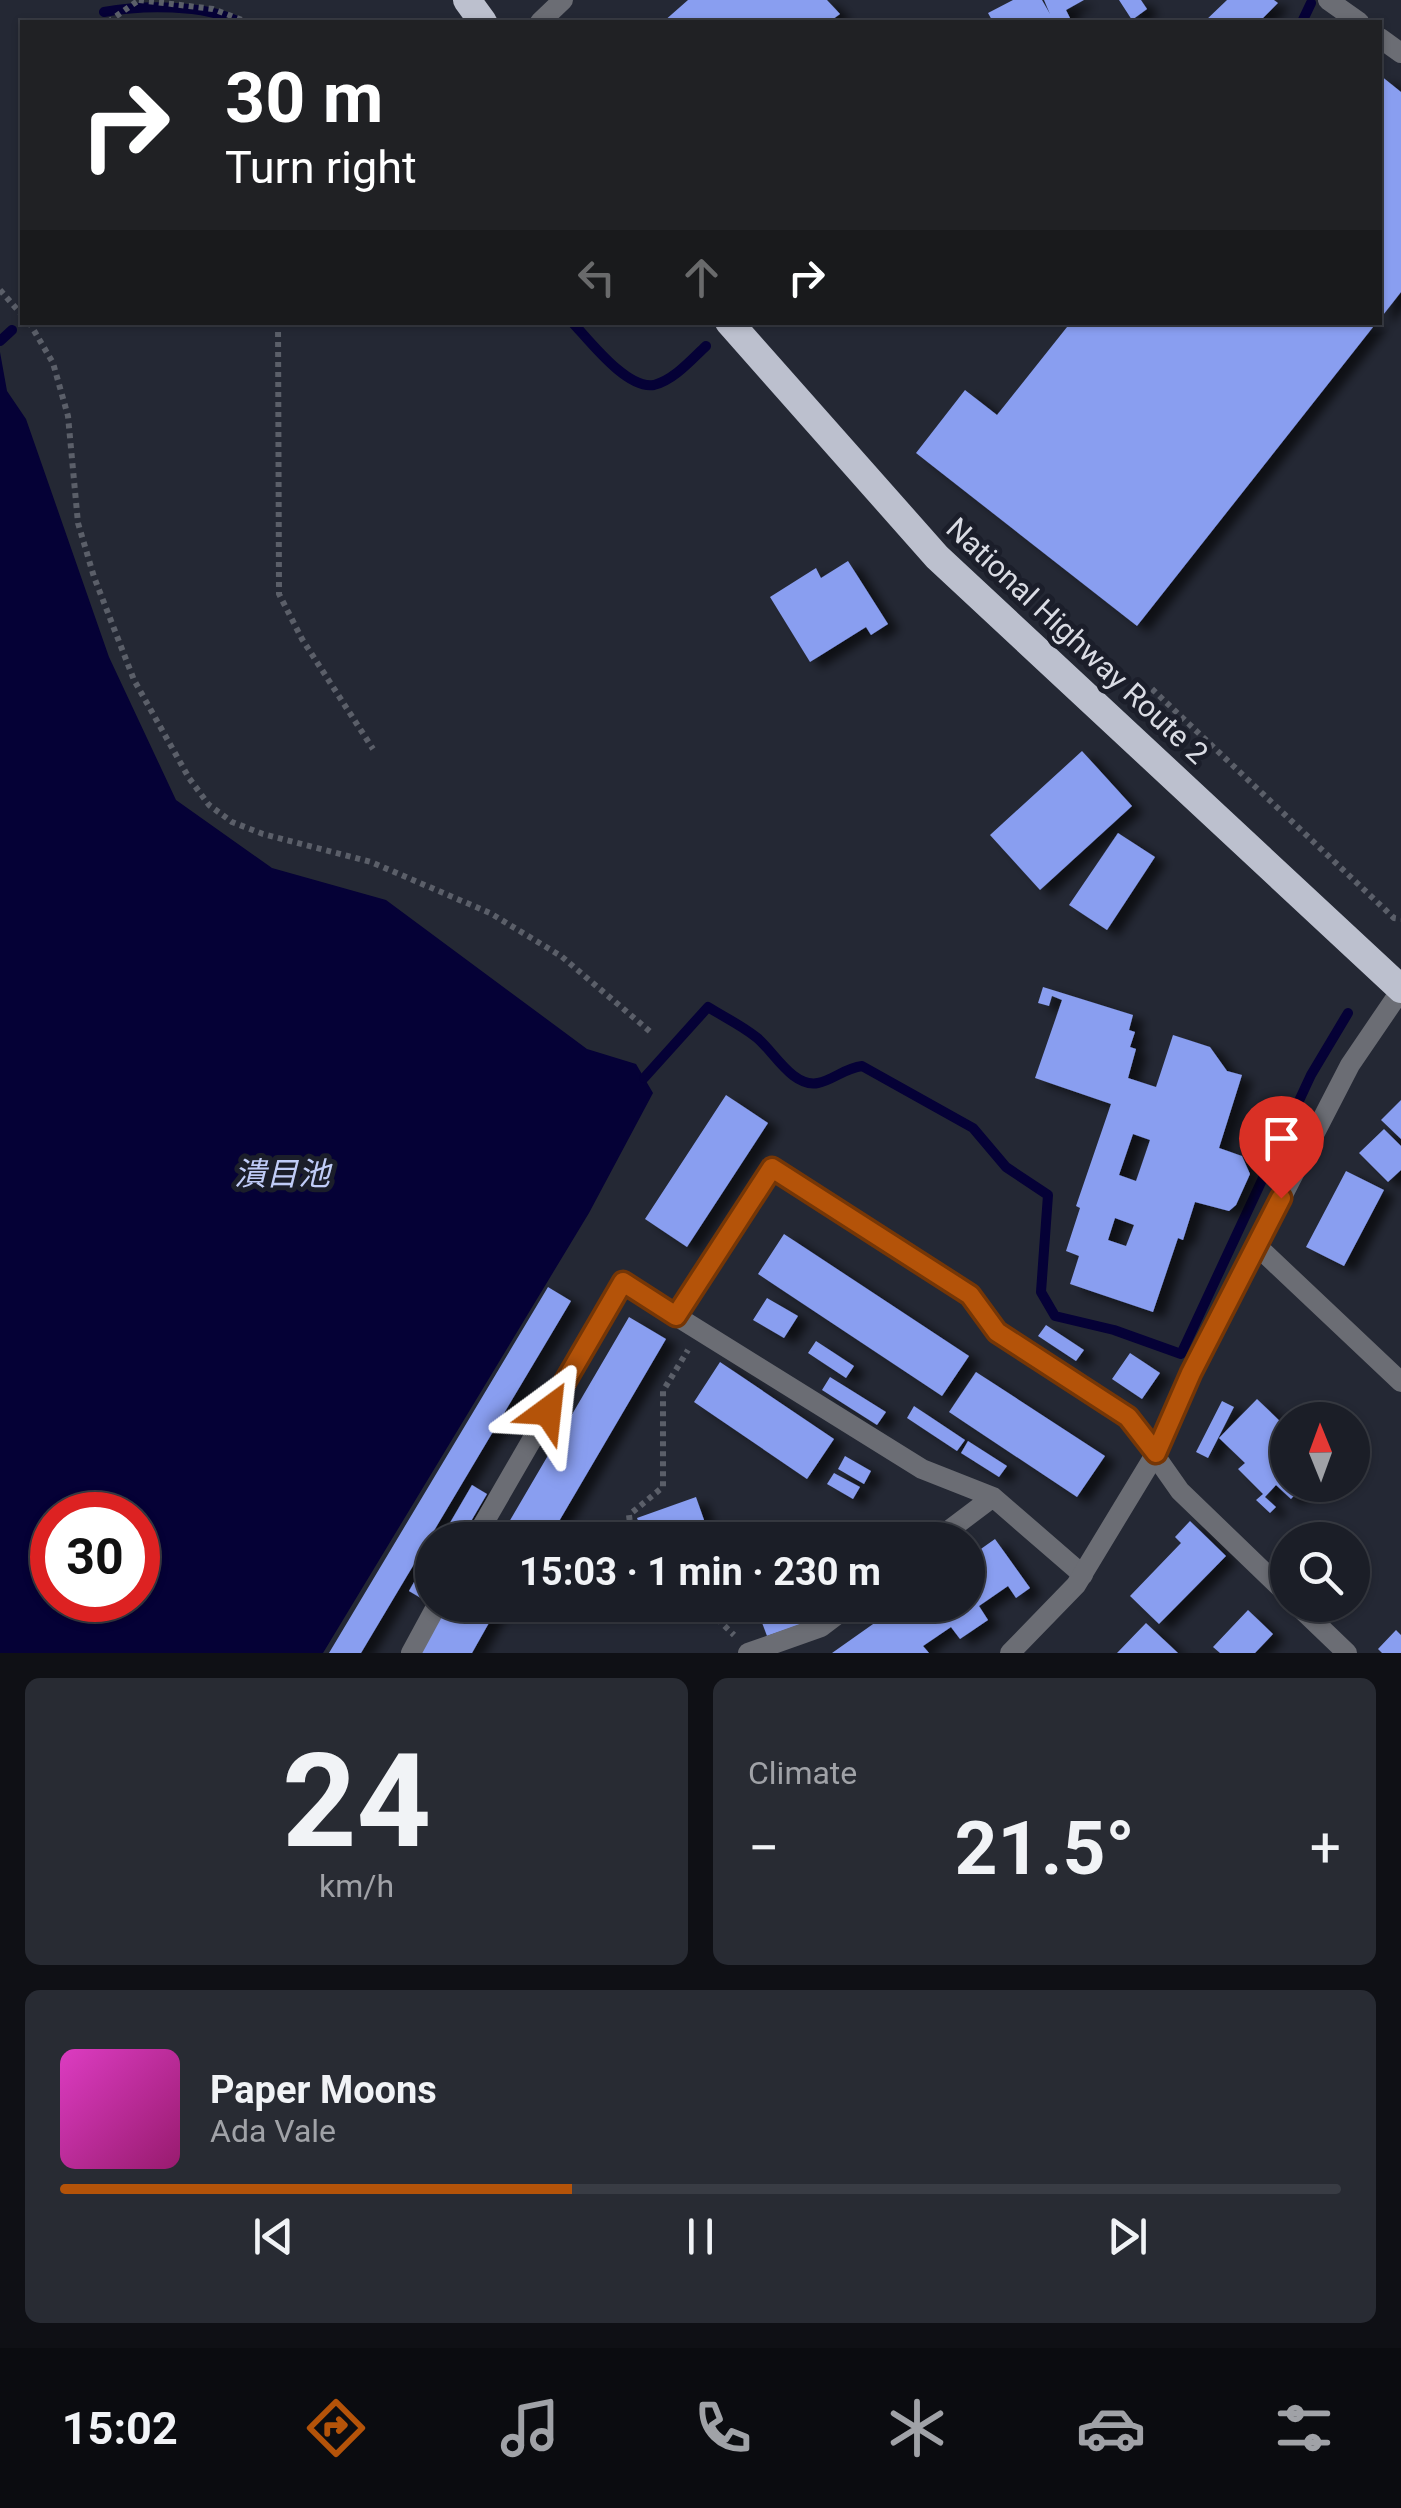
<!DOCTYPE html>
<meta charset="utf-8">
<style>
body{margin:0;font-family:Roboto,"Noto Sans JP",sans-serif;background:#282b33;color:#f1f3f6;height:100vh;display:flex;flex-direction:column;font-size:38px;white-space:nowrap}
*{box-sizing:border-box;margin:0}
p{font-size:32px;color:#a0a2a7}
.icon{flex:none;width:55px;height:55px;fill:none;stroke:currentColor;stroke-width:2;stroke-linecap:round;stroke-linejoin:round}
.map{position:relative;height:1653px;overflow:hidden}
.panel{display:flex;flex-direction:column;gap:25px;padding:25px;background:#0f1015;flex:1}
.panel>*{flex:none}
.banner{position:absolute;left:20px;top:20px;width:1362px;height:305px;border-radius:0px;box-shadow:0 2px 8px #0004,0 0 0 2px #393c44;background:#202124;color:#fff;overflow:hidden}
.needle{width:65px;rotate:359deg}
.fabs{position:absolute;left:1270px;top:1402px;display:grid;gap:20px}
.fabs a{display:grid;place-items:center;width:100px;height:100px;border-radius:50%;background:#1b1e27;box-shadow:0 2px 8px #0004,0 0 0 2px #393c44;font-size:50px}
.speed{position:absolute;left:30px;top:1492px;display:flex;gap:20px;font-size:50px;font-weight:700;text-align:center}
.speed>*{display:grid;place-content:center;width:130px;height:130px;border-radius:50%;background:#1b1e27;box-shadow:0 2px 8px #0004,0 0 0 2px #393c44;line-height:1}
.speed .limit{border:15px solid #d22;background:#fff;color:#111}
.pin{position:absolute;display:grid;place-items:center;width:85px;height:85px;color:#fff;margin:-102px -42px;border-radius:50% 50% 50% 0;rotate:-45deg;box-shadow:0 0 10px #0007}
.pin .icon{rotate:45deg}
.me{position:absolute;width:110px;margin:-55px;rotate:30deg;stroke-linejoin:round;filter:drop-shadow(0 0 8px #0008)}
.turn{display:flex;align-items:center;gap:35px;height:210px;padding:0 40px;font-size:45px}
.turn .icon{width:130px;height:130px;stroke-width:2.5}
.turn b{display:block;font-size:70px;line-height:85px}
.lanes{display:flex;align-items:center;height:95px;padding:0 40px;background:#0003;justify-content:center;gap:50px;direction:ltr}
.lanes .off{opacity:.35}
.big{font-size:75px;font-weight:700;line-height:1.1}
.panel .tile{flex:1;display:flex;flex-direction:column;justify-content:center;gap:15px;min-width:0;padding:0 35px;border-radius:15px;background:#282b33}
.panel .dial{align-items:center;gap:0}
.dial b{font-size:130px;line-height:1}
.song{display:flex;align-items:center;gap:30px}
.cover{width:120px;height:120px;border-radius:15px;background:linear-gradient(135deg,hsl(310 70% 55%),hsl(320 70% 35%))}
.played{height:10px;border-radius:5px;background:linear-gradient(90deg,#b45309 40%,#393c44 40%)}
.keys{display:flex;justify-content:space-around;direction:ltr}
.heat{display:flex;justify-content:space-between;align-items:center;font-size:55px;direction:ltr}
.panel .tiles{flex:1;display:grid;gap:25px;grid-template-columns:1fr 1fr}
.tile:last-child{grid-column:span 2}
.trip{position:absolute;left:415px;top:1522px;width:570px;height:100px;border-radius:50px;background:#1b1e27;box-shadow:0 2px 8px #0004,0 0 0 2px #393c44;font-weight:700;line-height:100px;text-align:center}
.menu{display:flex;height:160px;justify-content:space-around;align-items:center;background:#0b0c10;color:#a0a2a7}
.menu .icon{width:70px;height:70px}
.menu .selected{color:#b45309}
.menu b{font-size:45px;color:#f1f3f6}
.map>svg:first-child{display:block}
.water{fill:#050136;fill-rule:evenodd}
.lines{fill:none;stroke-linecap:round;stroke-linejoin:round}
.stream{stroke:#050136;stroke-width:10}
.building{fill:#899ef0;fill-rule:evenodd;filter:url(#shadow)}
.path{stroke:#5b5f69;stroke-width:6;stroke-dasharray:5 5;stroke-linecap:butt}
.minor{stroke:#6b6d74;stroke-width:20}
.tertiary{stroke:#6b6d74;stroke-width:20}
.trunk{stroke:#bcc0ce;stroke-width:28}
.route-casing{stroke:#753606;stroke-width:25}
.route{stroke:#b45309;stroke-width:18}
.labels{text-anchor:middle;stroke-width:10;stroke-linejoin:round;paint-order:stroke}
.street-label{font-size:30px;fill:#dadce4;stroke:#1b1e2a}
.water-label{font-size:32px;font-style:italic;fill:#c0ccf7;stroke:#1b1e2a}
</style>
<div class="map">
<svg width="1401" height="1653" viewBox="0 0 1401 1653">
<defs>
<filter id="shadow"><feDropShadow dx="11" dy="6" stdDeviation="5" flood-color="#0009"/></filter>
</defs>
<rect width="100%" height="100%" fill="#242834"/>
<path class="water" d="M0 352 7 391 26 419 109 657 176 800 272 868 386 900 587 1049 636 1064 653 1093 589 1213 323 1653H0ZM52 1515H138V1600H52Z"/>
<g class="lines">
<path class="stream" d="M104 12C142 5 204 4 239 22
M1302 22 1311 3
M572 322C589 340 627 390 654 385 674 380 691 360 706 346
M0 341 12 330
M644 1078 708 1007C724 1017 741 1025 756 1037 773 1050 792 1088 818 1083 833 1080 845 1068 862 1066L973 1128 1006 1167 1048 1195 1041 1292 1055 1316 1114 1330 1181 1354 1311 1075 1348 1013"/>
</g>
<path class="building" d="M688 0H827L840 14 829 22H663Z
M1013 0H1042L1050 14 1044 0H1084L1066 10 1072 22H993L988 13Z
M1119 0H1141L1147 9 1132 20Z
M1227 0H1274L1278 3 1259 22H1204Z
M1380 75 1401 92V292L1380 319Z
M1071 322H1377L1137 626 916 453 965 390 997 415Z
M848 561 888 624 871 635 866 627 810 662 770 597 816 568 821 578Z
M1082 751 1132 806 1040 890 990 835Z
M1118 833 1155 857 1107 930 1069 905Z
M1043 987 1133 1015 1129 1030 1135 1032 1130 1047 1136 1049 1128 1078 1156 1087 1173 1035 1210 1047 1227 1071 1242 1075 1219 1148 1242 1156 1250 1174 1236 1205 1229 1211 1195 1202 1183 1240 1178 1238 1153 1312 1070 1284 1079 1256 1066 1251 1080 1208 1076 1206 1111 1104 1035 1078 1062 1000 1052 996 1049 1006 1038 1003ZM1133 1134 1150 1140 1136 1181 1119 1175ZM1115 1218 1134 1225 1126 1246 1108 1240Z
M726 1095 768 1123 687 1247 645 1219Z
M1401 1100V1139L1381 1120Z
M1384 1129 1401 1146V1170L1388 1182 1359 1153Z
M1346 1171 1384 1190 1344 1266 1306 1247Z
M784 1234 969 1356 942 1396 758 1274Z
M548 1287 571 1301 361 1653H329Z
M767 1298 798 1316 784 1338 753 1320Z
M629 1317 666 1339 548 1540H513L502 1534Z
M1046 1325 1084 1350 1076 1361 1038 1336Z
M816 1341 854 1366 846 1378 808 1353Z
M1130 1353 1160 1373 1142 1399 1112 1379Z
M720 1362 834 1439 807 1479 694 1402Z
M976 1372 1105 1456 1077 1497 949 1412Z
M830 1377 886 1412 877 1425 822 1390Z
M1257 1399 1288 1429V1485H1304L1291 1499 1276 1485 1265 1497 1276 1507 1270 1513 1256 1500 1263 1494 1238 1469 1245 1463 1219 1438Z
M1222 1401 1234 1407 1208 1458 1196 1452Z
M914 1406 965 1440 957 1451 907 1418Z
M968 1441 1007 1466 999 1477 961 1453Z
M845 1456 871 1471 864 1484 838 1469Z
M834 1473 860 1487 853 1499 827 1484Z
M472 1485 487 1494 460 1540H440Z
M696 1497 711 1540H639L636 1533 642 1531 637 1518Z
M1190 1521 1226 1556 1159 1624 1130 1596 1181 1543 1175 1537Z
M995 1539 1030 1588 1016 1598 1008 1586 979 1606 988 1620 960 1639 951 1627 923 1646 929 1653H832L900 1605H968V1558Z
M432 1550V1585L424 1600 409 1591Z
M447 1605H499L472 1653H419Z
M805 1605 810 1621 767 1636 761 1620Z
M1248 1610 1273 1634 1255 1653H1220L1213 1647Z
M1146 1623 1178 1653H1117Z
M1396 1630 1401 1635V1653H1382L1378 1649Z"/>
<g class="lines">
<path class="path" d="M139 0 213 9 247 22
M108 22 139 0
M0 290 22 315
M29 322 53 363 68 416 78 523 94 577 134 680 189 778 209 805 232 822 263 834 371 862 490 913 561 956 653 1034
M278 322 279 594 302 639 373 749
M1152 689 1394 918 1401 919
M632 1540 629 1515 663 1487V1391L688 1350
M703 1605 734 1635"/>
<path class="minor" d="M1328 0 1359 22
M540 22 563 0
M1380 38 1401 53
M1257 1246 1401 1382
M474 1540 623 1282 676 1316
M936 1540 993 1497
M1083 1575 993 1497 922 1469 676 1316 772 1168 970 1295 997 1332 1128 1417 1180 1491 1288 1595
M1297 1605 1347 1653
M411 1653 437 1605
M748 1653 821 1627 850 1605"/>
<path class="tertiary" d="M1010 1653 1076 1585 1156 1453 1191 1373 1350 1065 1401 990"/>
<path class="trunk" d="M467 0 483 22
M729 322 937 557 1401 989"/>
</g>
<g class="lines">
<g class="route-casing">
<path id="route" d="M548 1411 623 1282 676 1316 772 1168 970 1295 997 1332 1128 1417 1156 1453 1191 1373 1281 1198"/>
</g>
<use href="#route" class="route"/>
</g>
<g class="labels">
<g class="street-label">
<text transform="translate(1077 641) rotate(43)" y="10">National Highway Route 2</text>
</g>
<g class="water-label">
<text x="282" y="1185">潰目池</text>
</g>
</g>
</svg>
<div class="fabs">
<a><svg class="needle" viewBox="-14 -14 28 28"><path d="M0-13l5 13h-10z" fill="#e53935"/><path d="M0 13l5-13h-10z" fill="#a0a2a7"/></svg></a>
<a><svg class="icon" aria-label="search" viewBox="0 0 24 24"><circle cx="10" cy="10" r="6"/><path d="M15 15l6 6"/></svg></a>
</div>
<div class="speed"><div class="limit">30</div></div>
<div class="pin" style="left:1281px;top:1198px;background:#d93025"><svg class="icon" aria-label="arrive" viewBox="0 0 24 24"><path d="M6 21V4h12l-3 4 3 4H6"/></svg></div>
<svg class="me" style="left:548px;top:1411px" viewBox="-20 -20 40 40"><path d="M0-17L14 15 0 8-14 15z" fill="#b45309" stroke="#fff" stroke-width="4"/></svg>
<div class="trip">15:03 · 1 min · 230 m</div>
<div class="banner">
<div class="turn"><svg class="icon" aria-label="right" viewBox="0 0 24 24"><path d="M7 20v-9h11M14 6l5 5-5 5"/></svg><div><b>30 m</b>Turn right</div></div>
<div class="lanes"><svg class="icon off" aria-label="left" viewBox="0 0 24 24"><path d="M17 20v-9H6M10 6l-5 5 5 5"/></svg><svg class="icon off" aria-label="ahead" viewBox="0 0 24 24"><path d="M12 20V5M6 11l6-6 6 6"/></svg><svg class="icon" aria-label="right" viewBox="0 0 24 24"><path d="M7 20v-9h11M14 6l5 5-5 5"/></svg></div>
</div>
</div>
<section class="panel">
<div class="tiles">
<div class="tile dial"><b>24</b><p>km/h</p></div>
<div class="tile"><p>Climate</p>
<div class="heat"><a>−</a><b class="big">21.5°</b><a>+</a></div>
</div>
<div class="tile">
<div class="song"><i class="cover"></i><div><b>Paper Moons</b><p>Ada Vale</p></div></div>
<div class="played"></div>
<div class="keys"><svg class="icon" aria-label="previous" viewBox="0 0 24 24"><path d="M18 5L8 12l10 7zM5 5v14"/></svg><svg class="icon" aria-label="pause" viewBox="0 0 24 24"><path d="M8 5v14M16 5v14"/></svg><svg class="icon" aria-label="next" viewBox="0 0 24 24"><path d="M6 5l10 7-10 7zM19 5v14"/></svg></div>
</div>
</div>
</section>
<nav class="menu">
<b>15:02</b>
<svg class="icon selected" aria-label="directions" viewBox="0 0 24 24"><path d="M12 3l9 9-9 9-9-9zM9 14v-3h6M13 9l2 2-2 2"/></svg>
<svg class="icon" aria-label="music" viewBox="0 0 24 24"><path d="M9 18V5l10-2v13"/><circle cx="6" cy="18" r="3"/><circle cx="16" cy="16" r="3"/></svg>
<svg class="icon" aria-label="phone" viewBox="0 0 24 24"><path d="M5 4h4l2 5-3 2q2 4 5 5l2-3 5 2v4C11 20 4 13 5 4z"/></svg>
<svg class="icon" aria-label="climate" viewBox="0 0 24 24"><path d="M12 3v18M4 7l16 10M4 17L20 7"/></svg>
<svg class="icon" aria-label="car" viewBox="0 0 24 24"><path d="M5 17H2v-5l4-1 3-4h7l3 4 3 1v5h-3M9 17h6M6 11h13"/><circle cx="7" cy="17" r="2"/><circle cx="17" cy="17" r="2"/></svg>
<svg class="icon" aria-label="filters" viewBox="0 0 24 24"><path d="M4 7h16M4 17h16"/><circle cx="9" cy="7" r="2"/><circle cx="15" cy="17" r="2"/></svg>
</nav>
